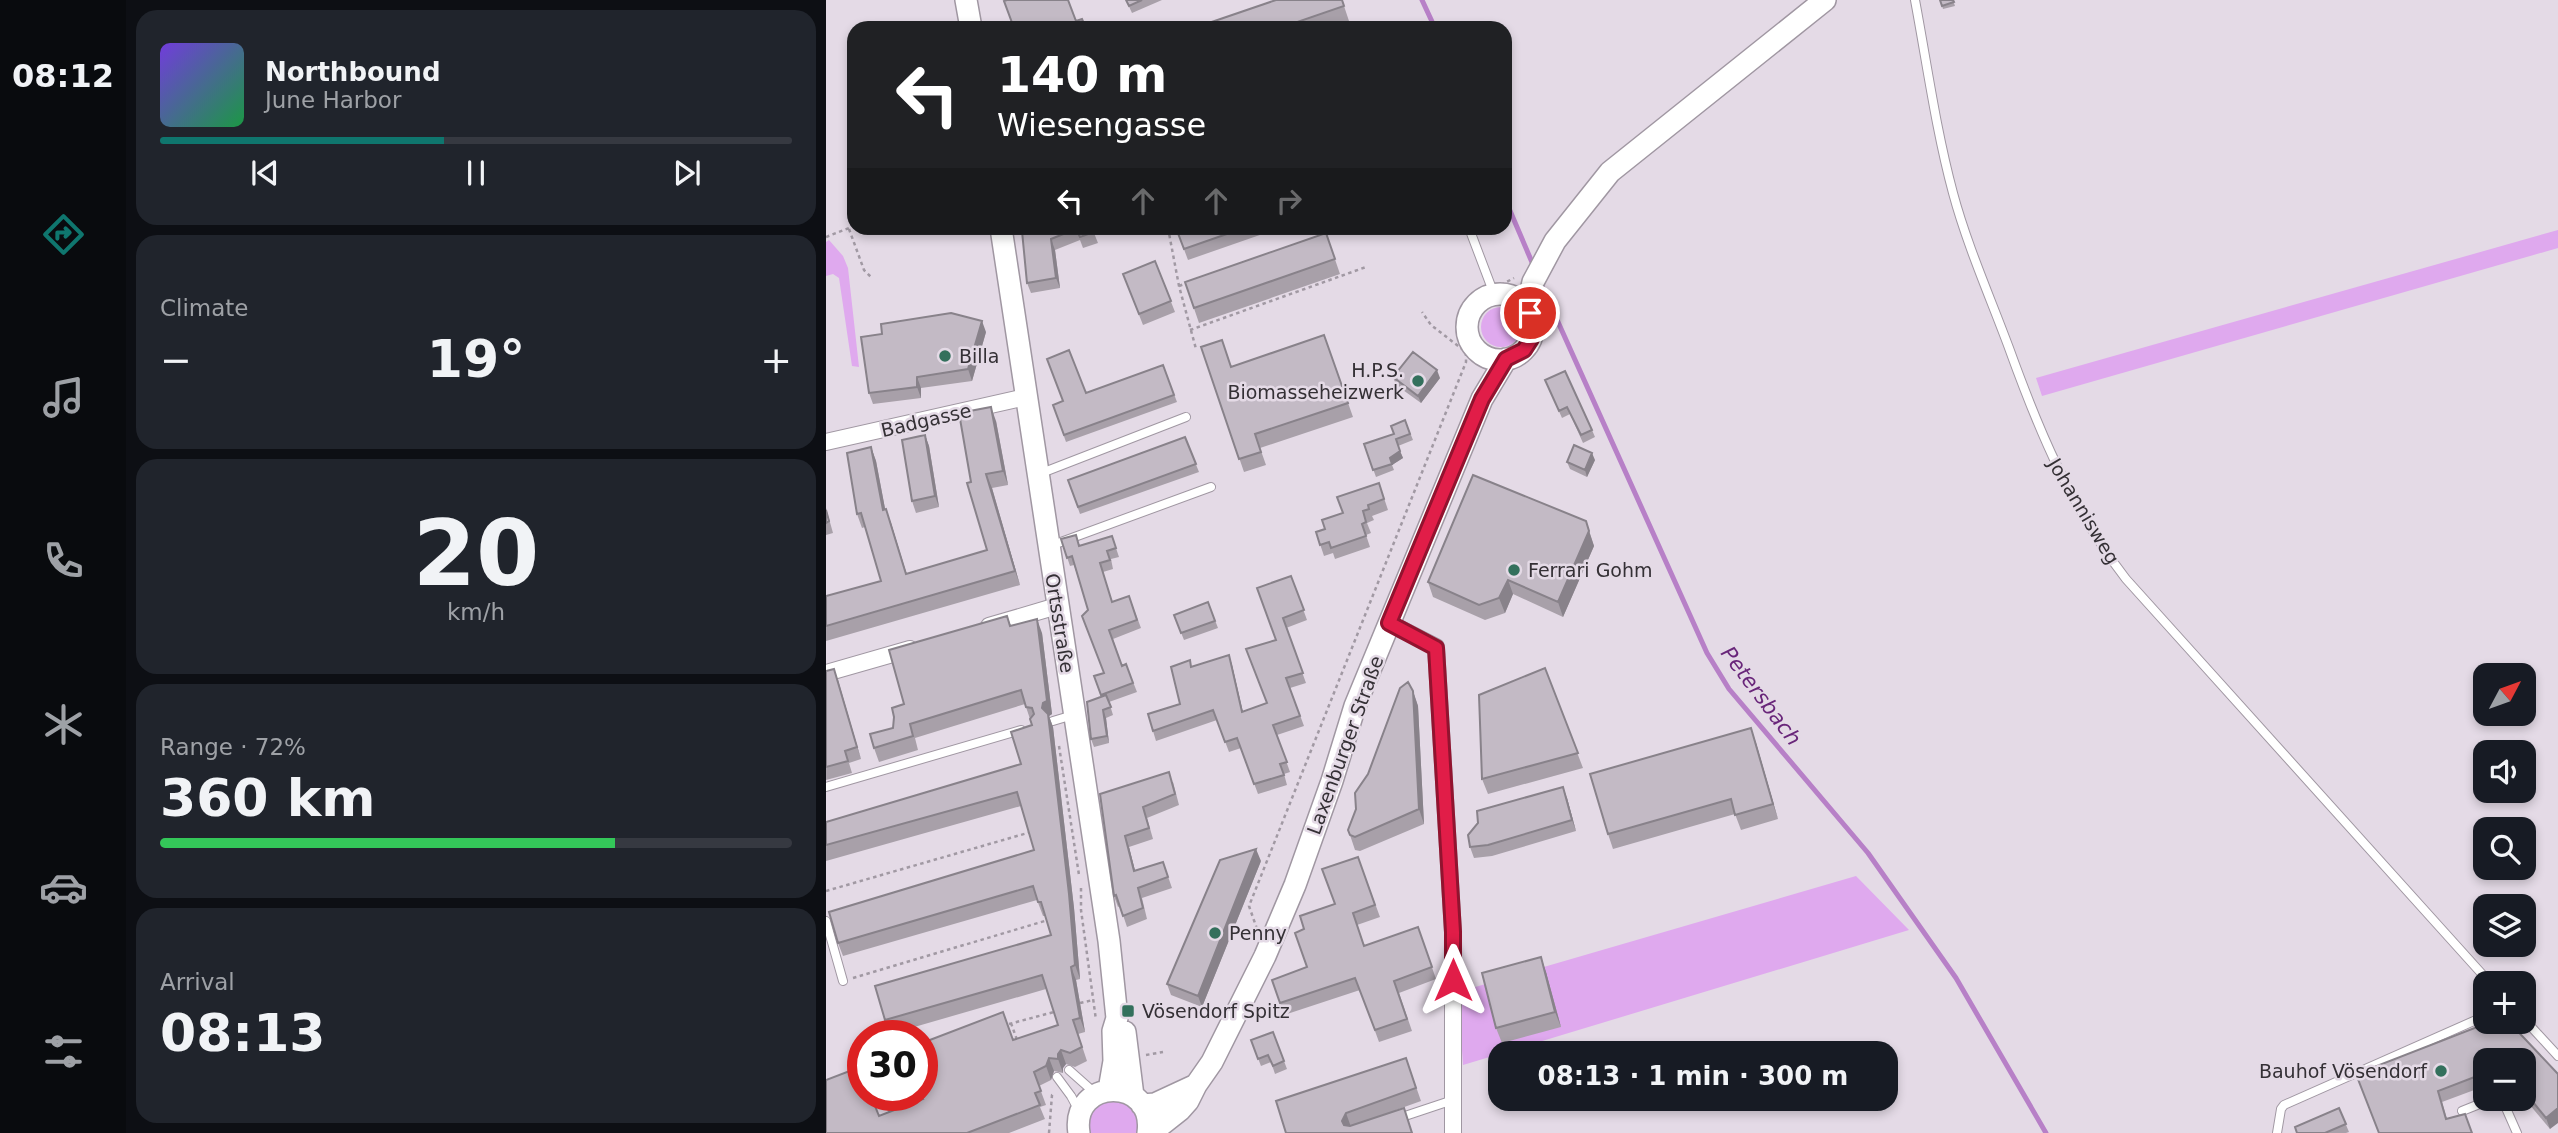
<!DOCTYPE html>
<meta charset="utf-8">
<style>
body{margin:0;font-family:"DejaVu Sans",sans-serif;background:#20242c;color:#f1f3f6;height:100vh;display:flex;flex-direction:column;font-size:26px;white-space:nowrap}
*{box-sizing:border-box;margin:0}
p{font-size:23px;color:#9ea1a6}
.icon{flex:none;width:38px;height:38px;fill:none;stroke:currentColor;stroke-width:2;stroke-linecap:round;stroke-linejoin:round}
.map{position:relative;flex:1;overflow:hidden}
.sheet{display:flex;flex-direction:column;gap:10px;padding:10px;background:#0d0f14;width:700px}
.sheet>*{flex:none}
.hud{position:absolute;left:21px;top:21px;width:665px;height:214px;border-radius:21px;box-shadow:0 4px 10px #0003;background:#202124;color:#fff;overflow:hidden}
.needle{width:46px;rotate:49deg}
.buttons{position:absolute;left:1647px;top:663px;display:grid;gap:14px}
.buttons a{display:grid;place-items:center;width:63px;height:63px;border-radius:14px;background:#171b24;box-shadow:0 4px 10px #0003;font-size:35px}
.speed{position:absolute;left:21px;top:1020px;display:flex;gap:14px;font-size:35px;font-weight:700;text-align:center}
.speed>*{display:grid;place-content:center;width:91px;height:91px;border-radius:50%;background:#171b24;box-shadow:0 4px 10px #0003;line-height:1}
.speed .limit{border:10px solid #d22;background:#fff;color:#111}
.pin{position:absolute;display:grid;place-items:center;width:60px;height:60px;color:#fff;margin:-30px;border:4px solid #fff;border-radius:50%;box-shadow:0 2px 7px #0007}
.me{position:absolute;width:77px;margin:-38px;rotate:0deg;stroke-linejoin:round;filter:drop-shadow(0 0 5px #0008)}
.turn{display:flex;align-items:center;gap:24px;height:147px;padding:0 35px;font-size:32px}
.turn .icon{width:91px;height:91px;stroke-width:2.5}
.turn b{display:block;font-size:49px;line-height:60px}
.lanes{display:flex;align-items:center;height:66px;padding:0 35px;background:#0003;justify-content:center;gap:35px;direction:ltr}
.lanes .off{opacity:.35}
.big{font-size:52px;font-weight:700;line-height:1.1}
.sheet .widget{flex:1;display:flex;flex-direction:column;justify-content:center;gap:10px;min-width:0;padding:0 24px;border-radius:21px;background:#20242c}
.sheet .dial{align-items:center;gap:0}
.dial b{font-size:91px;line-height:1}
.song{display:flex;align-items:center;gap:21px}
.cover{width:84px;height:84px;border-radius:10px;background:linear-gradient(135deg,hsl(260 70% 55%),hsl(140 70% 35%))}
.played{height:7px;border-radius:4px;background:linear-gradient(90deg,#0f766e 45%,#363941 45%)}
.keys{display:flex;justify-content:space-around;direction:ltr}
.heat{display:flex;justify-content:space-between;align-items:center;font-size:38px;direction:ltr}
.charge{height:10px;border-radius:5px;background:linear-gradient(90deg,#34c759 72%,#363941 0)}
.trip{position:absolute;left:662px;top:1041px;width:410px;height:70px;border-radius:21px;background:#171b24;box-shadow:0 4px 10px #0003;font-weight:700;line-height:70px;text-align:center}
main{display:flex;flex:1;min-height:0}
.tab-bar{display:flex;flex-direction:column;width:126px;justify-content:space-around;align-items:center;background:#090b0e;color:#9ea1a6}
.tab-bar .icon{width:49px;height:49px}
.tab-bar .current{color:#0f766e}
.tab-bar b{font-size:32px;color:#f1f3f6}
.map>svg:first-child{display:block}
.green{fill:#dfa9ee}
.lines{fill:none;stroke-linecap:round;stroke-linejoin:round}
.stream{stroke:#b780c7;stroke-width:5}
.lane-casing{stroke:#a097a2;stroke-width:10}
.street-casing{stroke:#a097a2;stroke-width:18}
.secondary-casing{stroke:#a097a2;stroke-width:24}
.path{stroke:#a199a3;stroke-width:2.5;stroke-dasharray:3.5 3.5;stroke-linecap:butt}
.lane{stroke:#fff;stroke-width:8}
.street{stroke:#fff;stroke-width:16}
.secondary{stroke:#fff;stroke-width:21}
.wall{fill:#a8a0a9}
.shaded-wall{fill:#88828a}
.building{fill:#c3bac5;stroke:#88828a;stroke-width:2}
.route-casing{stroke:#92132f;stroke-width:18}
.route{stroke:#e11d48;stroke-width:12}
.poi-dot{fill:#33705c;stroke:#e4dae6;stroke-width:2.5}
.labels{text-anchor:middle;stroke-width:5;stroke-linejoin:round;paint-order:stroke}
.poi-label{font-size:19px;fill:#343035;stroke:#e4dae6;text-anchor:start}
.street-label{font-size:19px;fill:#343035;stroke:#e4dae6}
.water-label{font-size:21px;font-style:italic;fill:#69267a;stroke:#e4dae6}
</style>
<main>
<nav class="tab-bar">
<b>08:12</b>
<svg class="icon current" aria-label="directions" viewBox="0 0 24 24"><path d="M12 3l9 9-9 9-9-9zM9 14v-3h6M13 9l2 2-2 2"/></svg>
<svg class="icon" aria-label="music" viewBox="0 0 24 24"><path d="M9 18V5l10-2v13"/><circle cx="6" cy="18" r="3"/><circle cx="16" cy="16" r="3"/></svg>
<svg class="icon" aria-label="phone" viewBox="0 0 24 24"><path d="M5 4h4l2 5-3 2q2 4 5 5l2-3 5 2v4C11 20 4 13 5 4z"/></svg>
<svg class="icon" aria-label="climate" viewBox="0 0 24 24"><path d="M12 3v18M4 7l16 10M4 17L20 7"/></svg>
<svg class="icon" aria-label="car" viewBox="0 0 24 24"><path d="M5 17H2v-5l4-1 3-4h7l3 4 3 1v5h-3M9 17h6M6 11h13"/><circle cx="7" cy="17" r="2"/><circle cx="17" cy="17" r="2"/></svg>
<svg class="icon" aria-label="filters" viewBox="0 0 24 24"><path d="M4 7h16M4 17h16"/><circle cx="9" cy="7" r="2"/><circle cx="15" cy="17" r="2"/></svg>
</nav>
<section class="sheet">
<div class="widget">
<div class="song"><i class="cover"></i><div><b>Northbound</b><p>June Harbor</p></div></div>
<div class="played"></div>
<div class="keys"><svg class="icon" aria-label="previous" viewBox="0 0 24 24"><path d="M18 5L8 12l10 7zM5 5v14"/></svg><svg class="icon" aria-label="pause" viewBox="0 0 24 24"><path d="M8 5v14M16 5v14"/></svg><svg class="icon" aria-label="next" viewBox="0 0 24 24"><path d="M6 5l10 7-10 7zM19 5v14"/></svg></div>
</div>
<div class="widget"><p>Climate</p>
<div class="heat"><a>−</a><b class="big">19°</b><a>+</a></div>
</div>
<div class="widget dial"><b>20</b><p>km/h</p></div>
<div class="widget"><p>Range · 72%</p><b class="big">360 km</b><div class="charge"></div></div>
<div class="widget"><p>Arrival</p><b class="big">08:13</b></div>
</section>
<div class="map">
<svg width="1732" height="1133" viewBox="0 0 1732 1133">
<rect width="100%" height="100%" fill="#e4dae6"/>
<path class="green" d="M1732 230V248L1216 396 1210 378Z
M3 240 17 256 22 268 33 367 26 366 13 278 7 274 0 276V242Z
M655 327a20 20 0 1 1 40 0a20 20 0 1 1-40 0Z
M1030 876 1083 930 637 1065 632 992Z
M283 1097 309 1106 315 1133H260L261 1113Z"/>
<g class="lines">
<path class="stream" d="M596 0 609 28
M679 199 708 267
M714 282 881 653 903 689 1042 853 1130 978 1220 1133"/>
<g class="lane-casing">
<path id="lane" d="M1089 0C1101 64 1110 130 1127 193 1141 245 1164 297 1183 348 1213 431 1245 508 1300 579L1665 984
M643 228 668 294
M213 474 360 417
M224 546 385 487
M227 721 247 715
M0 787 195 730
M0 921 17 981
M1698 1019 1732 1056
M243 1070 270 1094
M231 1077 245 1096 252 1109
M1676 1099 1691 1133
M1636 1111 1666 1099
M573 1118 627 1100
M1451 1133 1455 1109 1458 1105 1659 1016"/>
</g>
<g class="street-casing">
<path id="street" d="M0 442 200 397
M563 623 610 647 627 932V1133
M163 626 231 606
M0 673 84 649"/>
</g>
<g class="secondary-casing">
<path id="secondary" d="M140 0 145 28
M175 228 283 941 291 1018 287 1031 288 1061 283 1090
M641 327a33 33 0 1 1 66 0a33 33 0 1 1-66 0Z
M701 308 707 282 729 241 784 172 999 0
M299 1032 307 1096
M316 1105 329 1104 370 1085
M253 1133C244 1077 330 1076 322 1133
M325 1133 354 1110 362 1101 370 1085 386 1062 439 956 469 885 506 781 529 706 656 399 680 359"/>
</g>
<path class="path" d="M342 228 353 286 370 349
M23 229 38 270 45 277
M499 235 519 228
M0 237 28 226
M675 285 688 278
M353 286 361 283
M364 330 540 267
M233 746 253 875
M255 888V910L270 1020
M0 891 205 832
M431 929 423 906 640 362V352L605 325 596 312
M27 978 222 920
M254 1003 267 1000
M185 1023 191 1040
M183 1024 228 1012
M320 1055 337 1052
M57 1096 64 1113
M223 1133 226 1095 229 1093"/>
<use href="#lane" class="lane"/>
<use href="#street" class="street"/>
<use href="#secondary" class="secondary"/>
</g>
<path class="wall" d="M300 0H336L306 13Z
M516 0 523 21 503 28H368Z
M1114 0H1127L1129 6 1117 9Z
M266 228 272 243 257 248 254 240 229 250 234 288 205 293 201 283 196 231Z
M350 228H454L362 260Z
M500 233 514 274 373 323 359 282Z
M329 261 349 312 317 325 297 274Z
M160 332 146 381 95 388V398L47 404 43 393Z
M498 335 527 417 434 448 440 465 418 472 375 347 406 367Z
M337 365 351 402 240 442 227 405Z
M567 377 614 378 595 403 570 385Z
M719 380 766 430 769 437 757 443 744 414 736 418Z
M579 420 587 440 572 446 577 458 566 465 568 470 550 477 538 444 568 434Z
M170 421 182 485 166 488 194 585 0 641V596L55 581 39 527 36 528 31 514 45 447 50 461 59 509 65 523 80 574 161 550 145 482Z
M99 435 103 446 113 507 90 513 86 501Z
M359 437 373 472 254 514 242 480Z
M769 460 761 477 744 469 741 462Z
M553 483 562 510 546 516 548 520 541 523 545 533 540 535 544 547 509 559 507 553 498 556 490 532 499 529Z
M0 508 7 533 0 535Z
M760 521 768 546 737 617 687 594 679 613 659 620 607 597 602 582Z
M286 536 293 557 285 559 287 569 277 572 286 602 303 596 315 628 287 639 296 666 300 664 311 692 283 702 287 715 280 718 283 743 268 747 265 739 275 697 268 676 278 673 262 610 248 565 244 566 235 539 253 546Z
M465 576 481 620 460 628 480 683 464 688 478 726 451 735 464 772 458 774 461 785 432 794 415 748 403 752 391 720 330 741 327 731 354 704 366 667 403 655 406 665 417 712 440 703Z
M382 602 392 628 358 640 348 615Z
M181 616 185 626 216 633 226 714 223 716 227 727 248 908 254 979 250 980 259 1032 252 1034 261 1061 249 1067 240 1064 237 1068V1073L228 1071 225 1080 213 1086 220 1105 214 1107 219 1119 183 1133H0L53 1116 96 1099 187 1040 232 1025 220 989 64 1034 59 1020 225 935 219 916H217L211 900 17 956 12 943 208 850 195 806 0 861V822L195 764 206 725 199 704 89 738 92 750 53 762 48 748 67 728 78 704Z
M719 668 757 768 662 794 656 779Z
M8 669 35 759 23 763 26 773 0 780V671Z
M587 691 592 706 598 824 534 851 529 850 524 835 530 809 542 774Z
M930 743 952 819 915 830 909 814 787 849 782 834Z
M347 782 353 805 321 818 327 839 303 847 309 871 337 862 346 888 316 898 321 919 301 927 294 906 292 907 288 896 274 794Z
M741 798 750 831 666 856 648 858 644 847Z
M532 857 554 917 531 925 538 946 592 927 610 979 573 993 586 1031 553 1042 534 990 458 1015 446 980 481 967 478 929 509 904Z
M435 861 376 1007 345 995 341 984Z
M720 972 735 1027 676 1043 670 1028Z
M1664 1022 1732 1074 1724 1129 1698 1098V1060H1659V1086L1616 1102 1621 1119 1646 1133H1553Z
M447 1032 461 1069 449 1074 445 1062 435 1066 425 1040Z
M580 1058 595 1101 570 1110 587 1133H460Z
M1513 1108 1523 1132 1520 1133H1471Z"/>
<path class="shaded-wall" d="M225 239 229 250 234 288 230 278Z
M156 321 160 332 146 381 142 369Z
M611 370 614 378 595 403 592 396Z
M91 377 95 388V398L91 387Z
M165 407 170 421 182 485 177 471Z
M99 435 103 446 113 507 109 496Z
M45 447 50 461 62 524 57 510Z
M574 451 577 458 566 465 564 458Z
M766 453 769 460 761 477 759 470Z
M160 474 166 488 194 585 189 571Z
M60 509 65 523 85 588 80 574Z
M763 531 768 546 737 617 732 602Z
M682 580 687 594 679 613 673 598Z
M211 619 216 633 226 714 223 716 227 727 248 908 254 979 249 965 216 708Z
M403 655 406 665 419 722 416 712Z
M8 669 12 680 35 759 31 747Z
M587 691 592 706 598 824 593 809Z
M277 710 280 718 283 743 281 736Z
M925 728 930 743 952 819 947 804Z
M737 787 741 798 750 831 746 820Z
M299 836 303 847 312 882 308 871Z
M430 849 435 861 376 1007 372 996Z
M715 957 720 972 735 1027 729 1012Z
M245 967 250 980 259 1032 254 1018Z
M235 1050 240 1064 237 1068V1073L232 1059V1054Z
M223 1058 228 1071 225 1080 220 1066Z
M1732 1108V1123L1724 1129 1720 1118Z
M520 1113 525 1127 521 1133 516 1121Z"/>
<path class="building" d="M181 0H242L250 21 256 19 260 28H188L178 1Z
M300 0H316L303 6Z
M450 0H516L518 6 454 28H368Z
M1114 0H1127L1128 2 1116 6Z
M209 228H266L268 232 254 237 250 229 225 239 230 278 201 283 196 231 210 229Z
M350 228H418L358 249Z
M500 233 509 259 368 308 359 282Z
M329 261 345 301 313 314 297 274Z
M125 313 156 321 142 369 91 377V387L43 393 35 337 56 334 55 324Z
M498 335 522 403 429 434 435 452 413 459 375 347 396 340 405 367Z
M243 350 260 393 337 365 348 395 238 435 227 405 237 401 221 359Z
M587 352 611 370 592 396 567 377Z
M739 371 766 430 755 435 741 407 733 411 719 380Z
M165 407 177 471 160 474 189 571 0 626V596L55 581 35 513 31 514 21 453 45 447 57 510 60 509 80 574 161 550 141 483 145 482 133 413Z
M579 420 584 434 570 439 574 451 564 458 566 464 547 470 538 444 568 434 565 426Z
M99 435 109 496 86 501 76 440Z
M359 437 370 464 252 507 242 480Z
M748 445 766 453 759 470 741 462Z
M647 475 760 521 763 531 732 602 682 580 673 598 653 605 602 582Z
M553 483 558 499 542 505 543 509 537 511 540 522 536 524 540 536 505 548 503 542 494 545 490 532 499 529 496 520 517 513 511 497Z
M0 510 3 521 0 523Z
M250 535 253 546 286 536 290 548 281 551 284 560 274 563 286 602 303 596 311 620 283 630 296 666 300 664 307 683 275 695 268 676 278 673 256 616 262 610 246 556 241 558 235 539Z
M465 576 478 610 457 618 477 673 460 678 474 716 447 725 461 762 454 764 458 775 428 784 411 738 399 742 387 710 327 731 322 714 354 704 345 667 364 660 365 667 403 655 416 712 441 703 420 649 450 640 431 588Z
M382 602 389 621 355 633 348 615Z
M181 616 184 626 211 619 221 701 217 703 216 708 222 714 243 894 249 965 245 967 254 1018 247 1020 256 1047 244 1053 235 1050 232 1054V1059L223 1058 220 1066 208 1072 215 1091 209 1093 214 1105 141 1133H0V1080L34 1067 37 1074V1096H45L53 1116 97 1099 95 1096H96V1043L177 1012 187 1040 232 1025 216 975 59 1020 49 986 225 935 215 902H212L207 886 12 943 3 912 208 850 191 792 0 845V822L195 764 185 732 206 725 204 719 208 714 206 708 200 707 195 690 84 724 87 736 48 748 44 734 67 728 68 717 66 708 78 704 63 650Z
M719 668 752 753 656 779 653 695Z
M8 669 31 747 19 751 22 761 0 767V671Z
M582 682 587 691 593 809 529 837 524 835 522 830 530 809 529 793 542 774 574 688Z
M280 695 285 707 277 710 281 736 265 739 261 702Z
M925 728 947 804 909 815 905 799 782 834 764 774Z
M343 772 349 794 317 807 323 828 299 836 308 871 337 862 342 877 312 888 317 908 297 916 290 895 288 896 274 794Z
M737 787 746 820 662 845 644 847 642 835 652 823 651 811Z
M430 849 372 996 341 984 394 860Z
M532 857 549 905 527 913 538 946 592 927 606 967 568 981 581 1019 549 1030 529 978 454 1003 446 980 481 967 469 933 478 929 474 916 509 904 496 869Z
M715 957 729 1012 670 1028 656 973Z
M1664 1022H1683L1732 1074V1108L1720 1118 1698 1091V1060H1659V1073L1612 1091 1620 1119 1639 1114 1646 1133H1553L1530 1074Z
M447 1032 458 1061 447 1066 442 1055 432 1059 425 1040Z
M580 1058 590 1088 520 1113 516 1121 518 1125 524 1126 578 1108 586 1133H460L450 1101Z
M1513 1108 1520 1124 1499 1133H1471L1469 1127Z"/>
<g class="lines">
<g class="route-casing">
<path id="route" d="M627 980V932L610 648 563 623 656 399 680 359 698 350 705 339 707 326 704 313"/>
</g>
<use href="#route" class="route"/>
</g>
<g class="poi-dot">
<circle cx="119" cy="356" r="7"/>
<circle cx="592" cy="381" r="7"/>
<circle cx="688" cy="570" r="7"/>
<circle cx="389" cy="933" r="7"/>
<rect x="295" y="1004" width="14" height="14" rx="3.5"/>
<circle cx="1615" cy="1071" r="7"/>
</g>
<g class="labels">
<g class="poi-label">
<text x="133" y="363">Billa</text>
<text x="578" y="377" text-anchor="end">H.P.S.<tspan x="578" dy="22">Biomasseheizwerk</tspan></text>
<text x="702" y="577">Ferrari Gohm</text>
<text x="403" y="940">Penny</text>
<text x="316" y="1018">Vösendorf Spitz</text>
<text x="1601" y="1078" text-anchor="end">Bauhof Vösendorf</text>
</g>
<g class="street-label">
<text transform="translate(100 420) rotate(-13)" y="7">Badgasse</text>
<text transform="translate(1258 511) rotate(59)" y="7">Johannisweg</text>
<text transform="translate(234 623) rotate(81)" y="7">Ortsstraße</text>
<text transform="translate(519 745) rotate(-70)" y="7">Laxenburger Straße</text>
</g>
<g class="water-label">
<text transform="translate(935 696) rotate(53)" y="7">Petersbach</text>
</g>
</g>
</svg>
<div class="buttons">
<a><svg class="needle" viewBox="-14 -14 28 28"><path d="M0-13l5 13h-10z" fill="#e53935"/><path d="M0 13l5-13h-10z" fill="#9ea1a6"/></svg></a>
<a><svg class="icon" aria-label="sound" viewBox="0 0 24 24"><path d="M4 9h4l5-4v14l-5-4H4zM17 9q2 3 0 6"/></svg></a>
<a><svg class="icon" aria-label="search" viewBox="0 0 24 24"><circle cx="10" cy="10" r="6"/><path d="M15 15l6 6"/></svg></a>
<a><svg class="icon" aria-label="layers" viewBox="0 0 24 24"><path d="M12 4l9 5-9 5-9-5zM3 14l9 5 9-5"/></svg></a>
<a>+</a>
<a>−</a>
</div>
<div class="speed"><div class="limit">30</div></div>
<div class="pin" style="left:704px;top:313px;background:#d93025"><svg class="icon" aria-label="arrive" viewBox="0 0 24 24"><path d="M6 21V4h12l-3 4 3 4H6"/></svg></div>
<svg class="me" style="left:627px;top:980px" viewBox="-20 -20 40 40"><path d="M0-17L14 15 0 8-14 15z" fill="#e11d48" stroke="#fff" stroke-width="4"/></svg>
<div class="trip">08:13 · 1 min · 300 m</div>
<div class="hud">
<div class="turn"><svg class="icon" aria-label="left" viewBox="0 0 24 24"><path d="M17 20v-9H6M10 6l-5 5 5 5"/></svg><div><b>140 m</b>Wiesengasse</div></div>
<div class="lanes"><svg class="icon" aria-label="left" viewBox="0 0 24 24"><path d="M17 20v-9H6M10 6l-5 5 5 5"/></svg><svg class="icon off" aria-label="ahead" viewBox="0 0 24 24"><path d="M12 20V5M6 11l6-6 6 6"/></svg><svg class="icon off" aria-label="ahead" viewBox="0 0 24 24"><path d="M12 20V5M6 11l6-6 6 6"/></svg><svg class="icon off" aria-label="right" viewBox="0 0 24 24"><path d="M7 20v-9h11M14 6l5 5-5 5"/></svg></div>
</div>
</div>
</main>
